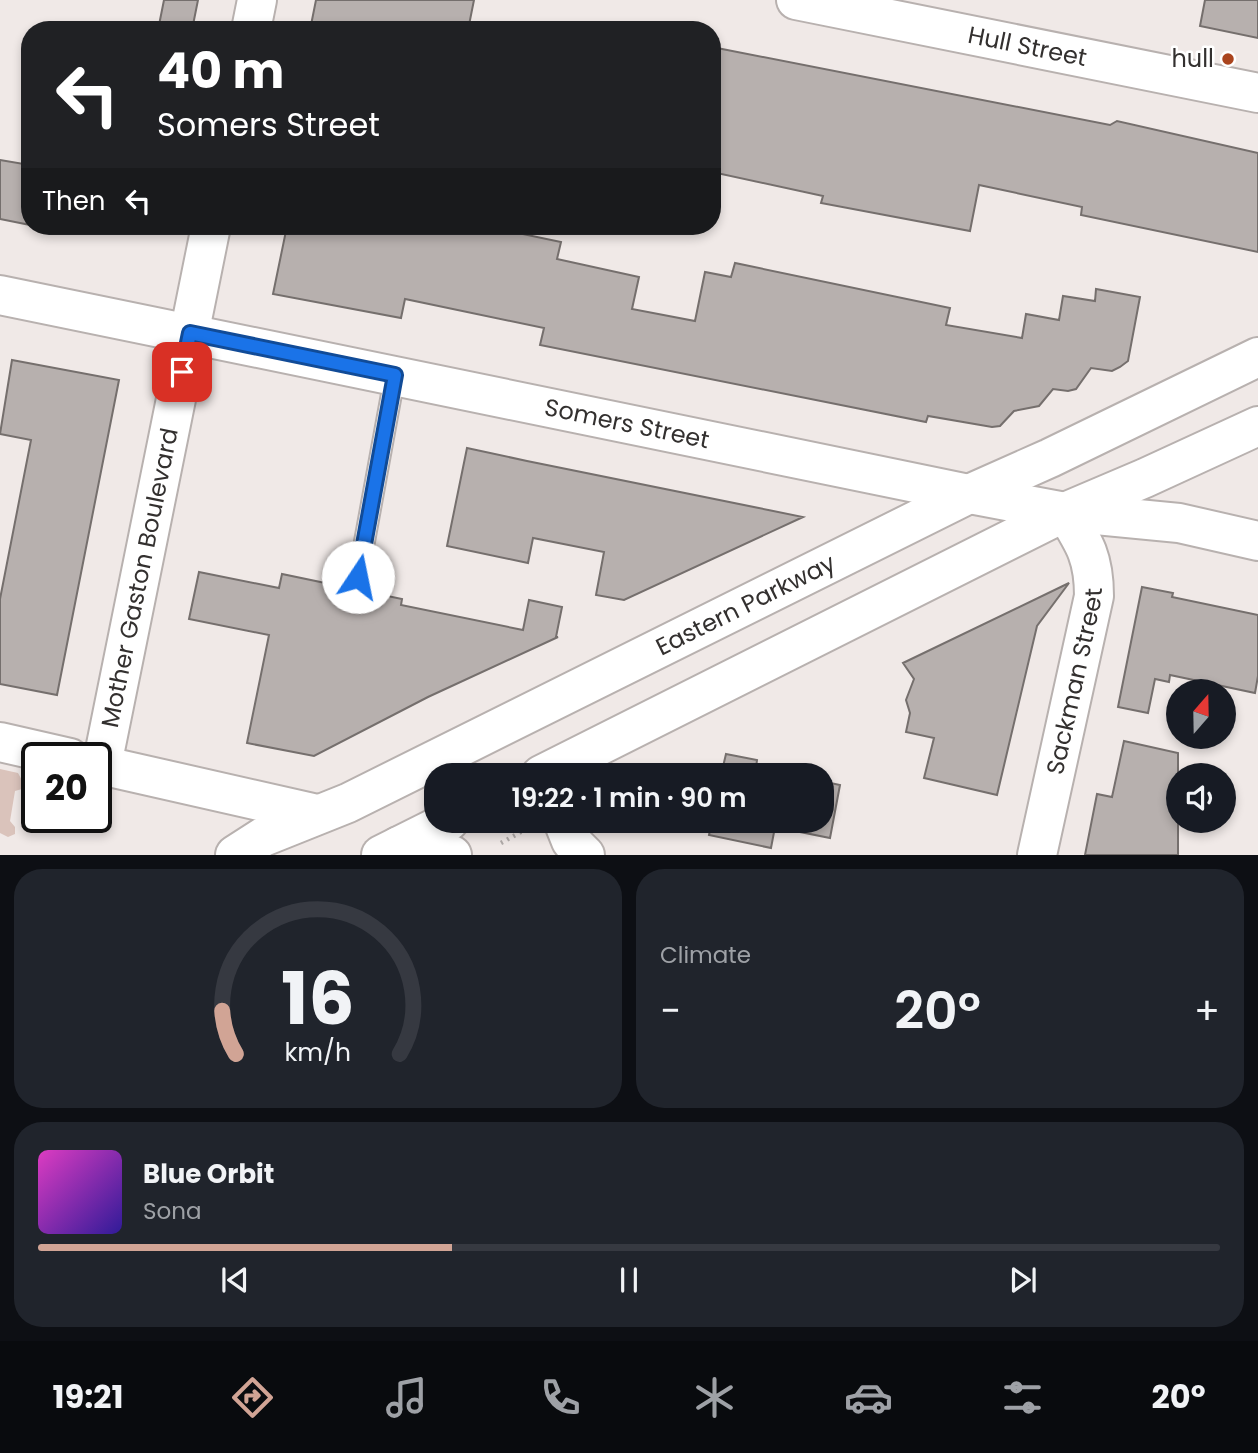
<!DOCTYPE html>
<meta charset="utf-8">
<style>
body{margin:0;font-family:Poppins,sans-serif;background:#20242c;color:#f1f3f6;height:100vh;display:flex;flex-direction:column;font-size:26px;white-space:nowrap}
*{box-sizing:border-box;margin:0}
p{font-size:23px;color:#9ea1a6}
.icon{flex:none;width:38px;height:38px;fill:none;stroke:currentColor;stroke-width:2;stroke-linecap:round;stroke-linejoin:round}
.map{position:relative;height:855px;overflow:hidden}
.drawer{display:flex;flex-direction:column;gap:14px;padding:14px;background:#0d0f14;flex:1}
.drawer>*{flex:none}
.guide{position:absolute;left:21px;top:21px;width:700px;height:214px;border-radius:28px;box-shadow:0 4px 10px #0003;background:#202124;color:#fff;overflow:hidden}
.needle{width:46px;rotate:20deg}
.buttons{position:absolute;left:1166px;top:679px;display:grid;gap:14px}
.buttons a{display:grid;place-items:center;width:70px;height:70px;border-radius:50%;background:#171b24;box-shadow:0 4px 10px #0003;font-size:35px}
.speed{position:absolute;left:21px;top:742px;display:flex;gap:14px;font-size:35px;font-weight:700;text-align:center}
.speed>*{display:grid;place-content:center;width:91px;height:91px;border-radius:50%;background:#171b24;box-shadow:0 4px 10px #0003;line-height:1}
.speed .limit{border:4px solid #111;border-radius:10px;background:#fff;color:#111}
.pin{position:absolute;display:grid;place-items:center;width:60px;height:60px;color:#fff;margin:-30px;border-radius:14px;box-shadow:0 4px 10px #0006}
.me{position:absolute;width:77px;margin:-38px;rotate:11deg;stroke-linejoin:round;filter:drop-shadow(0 0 5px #0008)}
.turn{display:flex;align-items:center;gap:24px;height:147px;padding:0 21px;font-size:32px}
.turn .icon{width:91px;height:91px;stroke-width:2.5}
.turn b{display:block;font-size:49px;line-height:60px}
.then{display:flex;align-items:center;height:66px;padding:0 21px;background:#0003;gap:14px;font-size:26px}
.big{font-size:52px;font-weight:600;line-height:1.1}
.drawer .widget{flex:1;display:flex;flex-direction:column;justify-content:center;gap:10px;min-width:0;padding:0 24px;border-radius:28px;background:#20242c}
.drawer .dial{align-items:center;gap:0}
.dial svg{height:182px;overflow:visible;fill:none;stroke:#363941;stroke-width:7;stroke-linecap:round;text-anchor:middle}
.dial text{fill:#f1f3f6;stroke:none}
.song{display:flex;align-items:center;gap:21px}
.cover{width:84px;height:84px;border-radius:10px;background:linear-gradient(135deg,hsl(310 70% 55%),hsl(250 70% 35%))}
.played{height:7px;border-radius:4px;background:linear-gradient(90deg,#d1a495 35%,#363941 35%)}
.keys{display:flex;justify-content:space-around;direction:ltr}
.heat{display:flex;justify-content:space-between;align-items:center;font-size:38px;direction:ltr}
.drawer .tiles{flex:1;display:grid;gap:14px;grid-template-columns:1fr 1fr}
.widget:last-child{grid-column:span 2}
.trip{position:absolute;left:424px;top:763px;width:410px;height:70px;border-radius:28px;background:#171b24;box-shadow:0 4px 10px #0003;font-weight:600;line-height:70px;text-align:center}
.tabs{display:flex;height:112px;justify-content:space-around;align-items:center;background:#090b0e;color:#9ea1a6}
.tabs .icon{width:49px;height:49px}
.tabs .current{color:#d1a495}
.tabs b{font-size:32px;color:#f1f3f6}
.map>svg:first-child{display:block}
.green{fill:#dac3bb}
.building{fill:#b7b0ae;stroke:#756f6d;stroke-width:2}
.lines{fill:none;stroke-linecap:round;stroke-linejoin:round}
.lane-casing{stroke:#b8b1af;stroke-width:23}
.street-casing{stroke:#b8b1af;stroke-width:42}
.primary-casing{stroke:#b8b1af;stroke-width:42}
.path{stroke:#b0aba9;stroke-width:4.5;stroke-dasharray:2 5;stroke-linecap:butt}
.lane{stroke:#fff;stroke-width:19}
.street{stroke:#fff;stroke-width:38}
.primary{stroke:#fff;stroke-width:38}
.route-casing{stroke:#114b97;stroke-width:18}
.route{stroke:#1a73e8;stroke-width:12}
.poi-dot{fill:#aa441e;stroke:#fff;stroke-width:2.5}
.labels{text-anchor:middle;stroke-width:5;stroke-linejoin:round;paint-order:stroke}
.street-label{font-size:24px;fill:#33302f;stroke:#fff}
.poi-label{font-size:24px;fill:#33302f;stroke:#fff;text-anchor:end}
</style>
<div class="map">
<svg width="1258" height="855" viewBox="0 0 1258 855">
<rect width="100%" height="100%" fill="#f0e9e7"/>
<path class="green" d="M0 769 18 773 24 784 22 789 15 791 10 821 15 827V834L8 837 0 833Z"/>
<path class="building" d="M164 0H198L192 30H158Z
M316 0H474L468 30H310Z
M1205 0H1258V38L1200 26Z
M712 47 1110 125 1117 121 1258 153V252L1081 215 1082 207 979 185 970 231 821 203 823 196 712 172Z
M0 160 30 165V225L0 219Z
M287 226H514L513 232 561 242 557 259 639 277 632 309 695 321 705 272 731 277 735 263 950 308 946 325 1022 338 1026 314 1059 320 1063 296 1095 301 1096 289 1140 297 1128 361 1120 367 1112 371 1091 368 1076 389 1068 391 1053 389 1039 406 1014 411 1000 426 992 427 928 416 926 422 540 345 544 328 405 299 401 318 273 294Z
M12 360 119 380 57 695 0 684V599L31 440 0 434Z
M467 448 527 461 803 517 624 600 596 595 604 552 533 538 528 563 447 546Z
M199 572 279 588 282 574 402 599 401 605 523 630 529 600 562 607 556 637H558L428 697 314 756 247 743 269 635 189 619Z
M1069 583 1037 626 997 795 924 778 934 738 906 732 910 713 906 700 914 679 903 663Z
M1142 587 1173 593 1172 597 1258 615V676L1255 693 1170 675 1169 682 1155 679 1148 713 1118 707Z
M1124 741 1178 753V855H1085L1097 794 1112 797Z
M726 754 757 760 756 768 791 775H721Z
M821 781 840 785 830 838 775 827 771 848 709 835 712 821H821Z"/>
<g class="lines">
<g class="lane-casing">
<path id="lane" d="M358 577 395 375"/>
</g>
<g class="street-casing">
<g id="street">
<path id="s1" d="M796 0 1258 93"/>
<path d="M251 30 257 0"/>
<path id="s2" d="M0 295 969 494 1065 512 1179 523 1258 541"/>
<path d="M0 742 70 758"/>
<path d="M96 764 317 814"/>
<path id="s3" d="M102 765 211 226"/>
<path d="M563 821 571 841 585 855"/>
<path d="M399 846 452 855"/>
<path id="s4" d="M1037 855 1094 596C1094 558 1085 544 1065 512"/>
</g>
</g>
<g class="primary-casing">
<g id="primary">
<path d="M541 775 1065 512 1145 478 1258 426"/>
<path id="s5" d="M235 855 263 837 348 803 969 494 1050 458 1258 357"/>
<path d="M381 855 449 821"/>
</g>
</g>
<path class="path" d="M501 843 528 828"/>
<use href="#lane" class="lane"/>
<use href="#street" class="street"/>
<use href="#primary" class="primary"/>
</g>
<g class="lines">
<g class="route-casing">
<path id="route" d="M182 372 190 333 395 375 358 577"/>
</g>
<use href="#route" class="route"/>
</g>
<circle class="poi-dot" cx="1228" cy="59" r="7"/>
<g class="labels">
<g class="street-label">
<text dy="8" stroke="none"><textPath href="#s1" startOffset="236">Hull Street</textPath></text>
<text dy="8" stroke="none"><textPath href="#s2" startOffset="640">Somers Street</textPath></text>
<text dy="8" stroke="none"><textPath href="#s3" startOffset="191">Mother Gaston Boulevard</textPath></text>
<text dy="8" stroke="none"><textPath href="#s5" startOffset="569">Eastern Parkway</textPath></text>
<text dy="8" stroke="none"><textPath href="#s4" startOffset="178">Sackman Street</textPath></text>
</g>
<g class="poi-label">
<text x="1214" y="67">hull</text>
</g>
</g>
</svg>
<div class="buttons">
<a><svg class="needle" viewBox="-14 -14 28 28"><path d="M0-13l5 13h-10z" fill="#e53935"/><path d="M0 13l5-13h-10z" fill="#9ea1a6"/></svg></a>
<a><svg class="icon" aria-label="sound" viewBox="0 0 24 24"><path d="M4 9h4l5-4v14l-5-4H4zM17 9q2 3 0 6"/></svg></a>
</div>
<div class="speed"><div class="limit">20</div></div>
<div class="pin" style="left:182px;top:372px;background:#d93025"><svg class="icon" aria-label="arrive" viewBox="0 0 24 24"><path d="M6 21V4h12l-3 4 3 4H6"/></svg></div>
<svg class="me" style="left:358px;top:577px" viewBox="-20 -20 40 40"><circle r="19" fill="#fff"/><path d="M0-13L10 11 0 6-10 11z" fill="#1a73e8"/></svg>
<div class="trip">19:22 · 1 min · 90 m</div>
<div class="guide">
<div class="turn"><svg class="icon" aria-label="left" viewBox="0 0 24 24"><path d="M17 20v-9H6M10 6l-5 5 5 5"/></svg><div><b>40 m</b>Somers Street</div></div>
<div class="then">Then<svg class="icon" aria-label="left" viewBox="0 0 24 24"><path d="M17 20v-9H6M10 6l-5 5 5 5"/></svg></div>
</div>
</div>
<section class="drawer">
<div class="tiles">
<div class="widget dial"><svg viewBox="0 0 100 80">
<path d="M14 69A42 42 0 1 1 86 69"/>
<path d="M14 69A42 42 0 0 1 8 50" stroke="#d1a495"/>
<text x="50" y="56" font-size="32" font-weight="700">16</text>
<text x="50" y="72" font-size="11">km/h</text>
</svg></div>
<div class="widget"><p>Climate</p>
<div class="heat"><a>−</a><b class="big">20°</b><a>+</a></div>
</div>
<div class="widget">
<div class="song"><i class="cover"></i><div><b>Blue Orbit</b><p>Sona</p></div></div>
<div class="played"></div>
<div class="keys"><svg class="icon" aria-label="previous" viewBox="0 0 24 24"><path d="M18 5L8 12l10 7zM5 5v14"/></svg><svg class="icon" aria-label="pause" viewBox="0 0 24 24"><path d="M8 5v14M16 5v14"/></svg><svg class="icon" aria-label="next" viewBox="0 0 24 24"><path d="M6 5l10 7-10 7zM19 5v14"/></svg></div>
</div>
</div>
</section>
<nav class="tabs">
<b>19:21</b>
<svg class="icon current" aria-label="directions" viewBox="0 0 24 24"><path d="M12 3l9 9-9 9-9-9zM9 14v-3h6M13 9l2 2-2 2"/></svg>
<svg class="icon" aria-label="music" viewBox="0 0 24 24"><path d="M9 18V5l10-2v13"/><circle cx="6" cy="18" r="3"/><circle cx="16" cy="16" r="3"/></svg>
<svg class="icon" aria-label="phone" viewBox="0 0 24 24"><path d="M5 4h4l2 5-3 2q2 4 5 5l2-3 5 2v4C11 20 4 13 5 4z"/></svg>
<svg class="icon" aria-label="climate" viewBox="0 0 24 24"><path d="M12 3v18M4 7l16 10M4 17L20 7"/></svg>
<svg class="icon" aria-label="car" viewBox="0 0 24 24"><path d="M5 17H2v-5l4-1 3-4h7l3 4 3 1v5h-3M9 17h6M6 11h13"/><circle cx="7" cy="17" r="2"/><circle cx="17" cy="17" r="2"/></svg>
<svg class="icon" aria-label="filters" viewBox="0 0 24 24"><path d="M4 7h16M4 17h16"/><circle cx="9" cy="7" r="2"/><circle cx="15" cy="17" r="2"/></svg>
<b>20°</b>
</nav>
